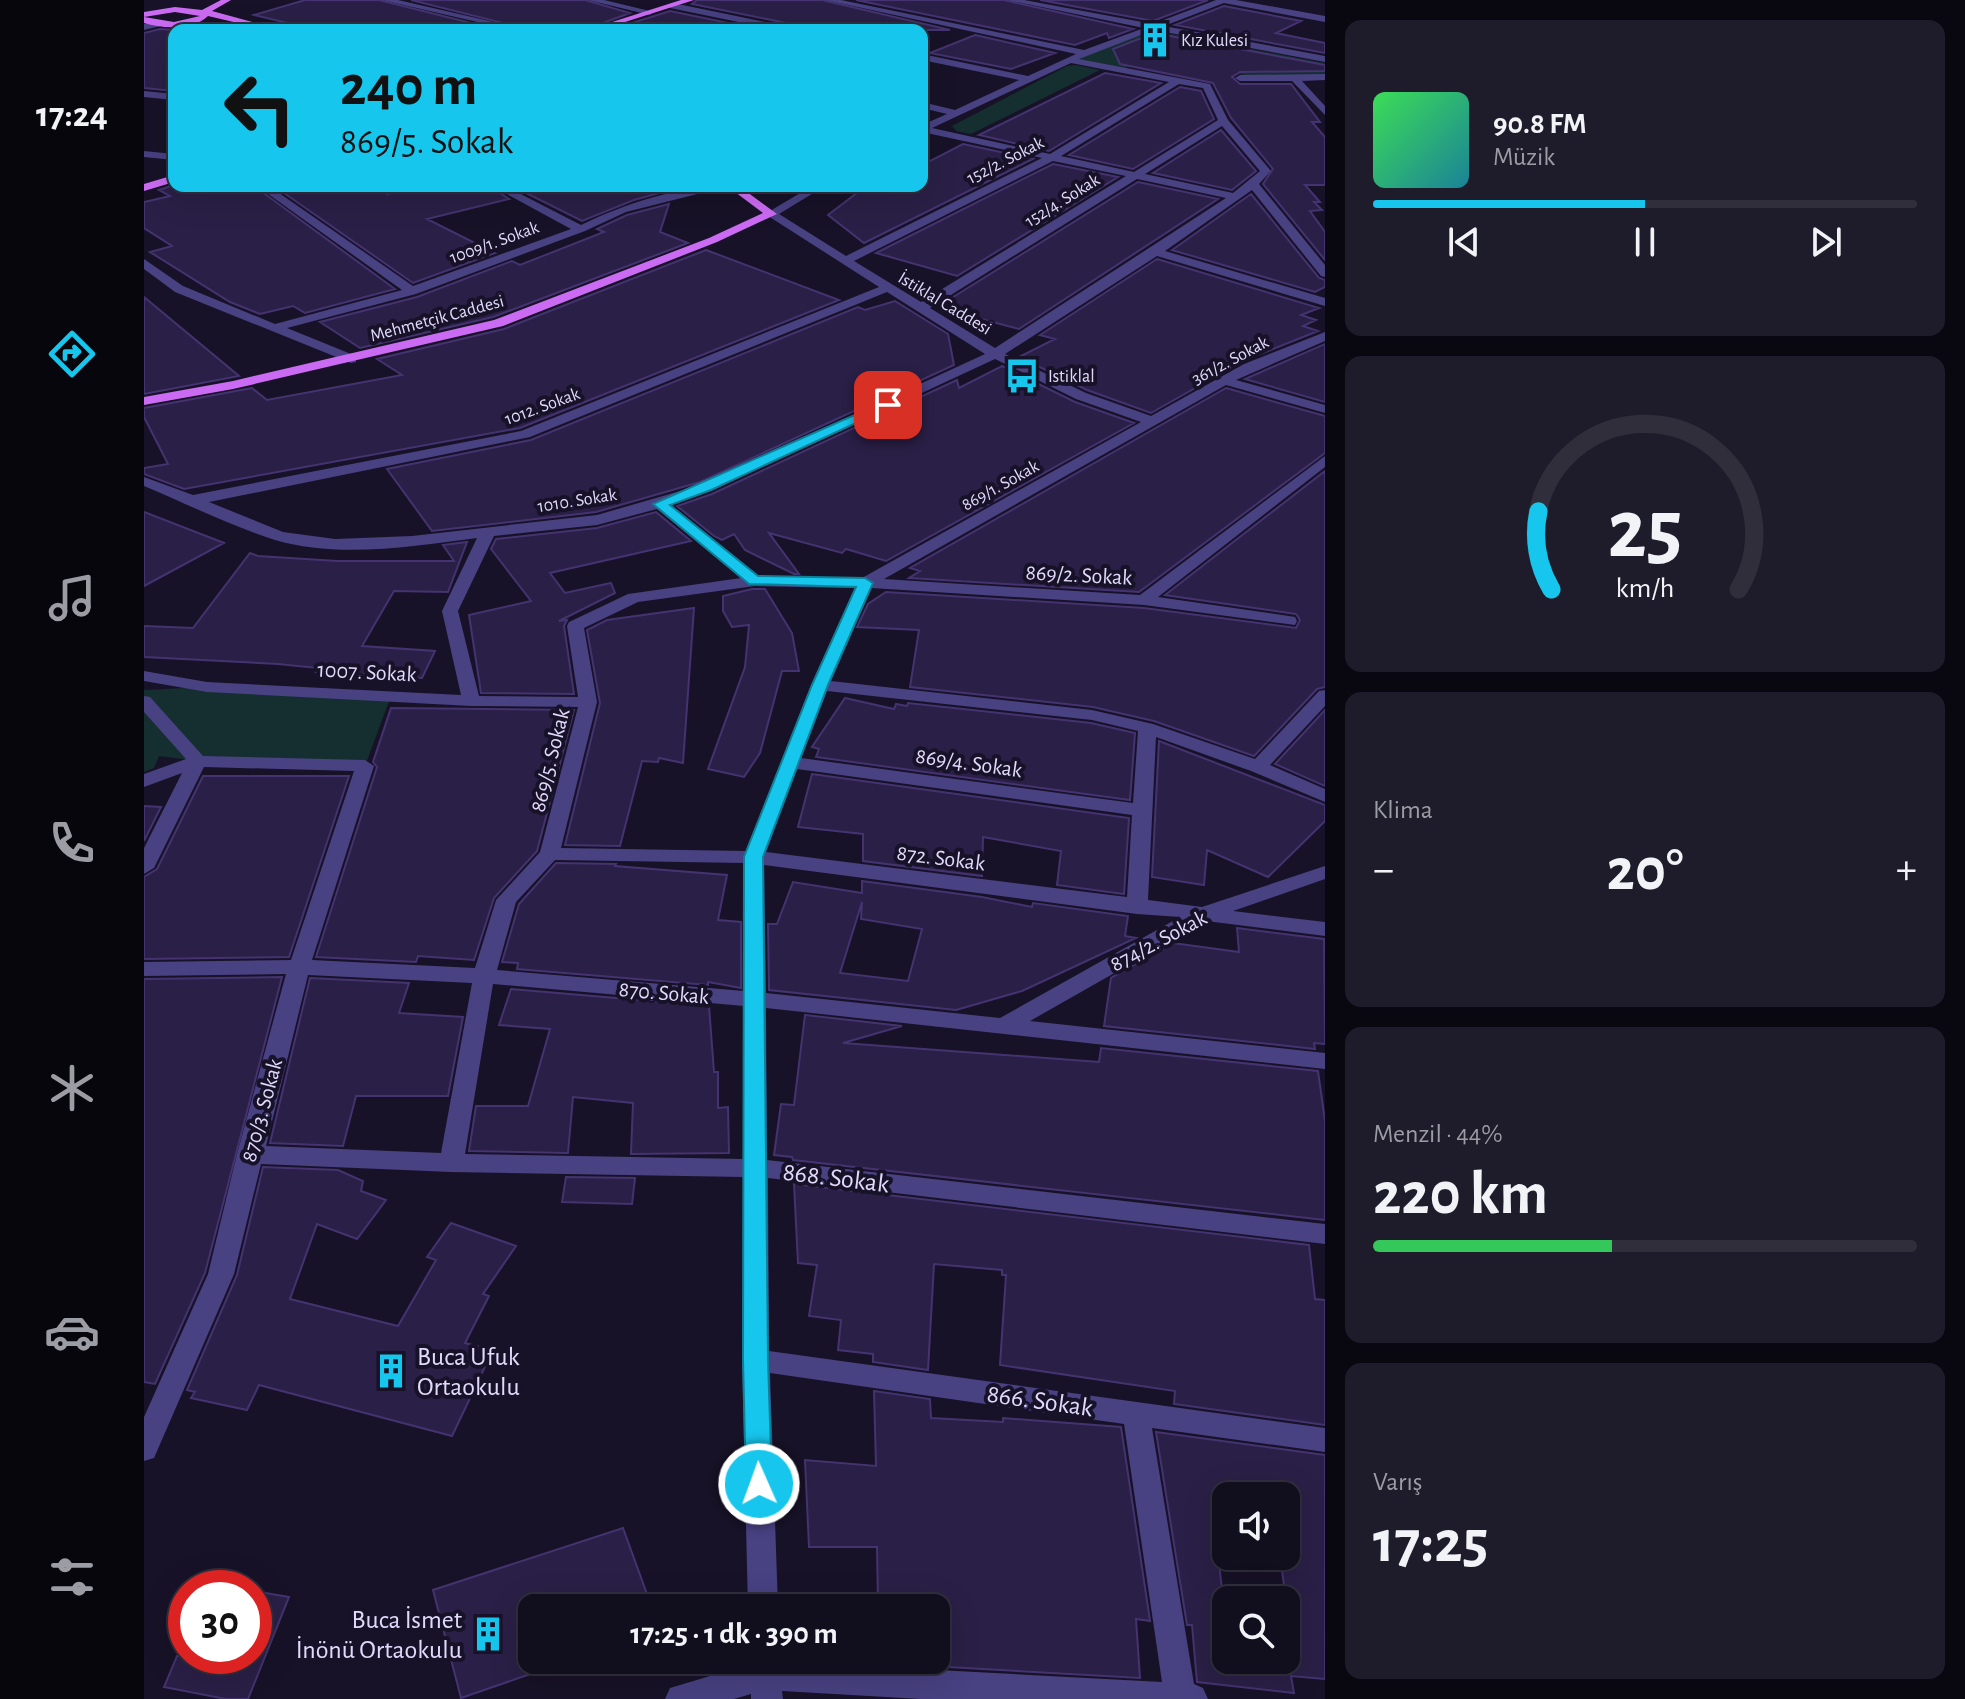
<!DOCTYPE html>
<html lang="tr">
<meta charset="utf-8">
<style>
body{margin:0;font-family:"Alegreya Sans",sans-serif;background:#1e1c2a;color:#f1f3f6;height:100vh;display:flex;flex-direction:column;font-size:30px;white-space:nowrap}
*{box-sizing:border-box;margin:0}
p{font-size:26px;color:#9c9ca4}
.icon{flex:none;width:44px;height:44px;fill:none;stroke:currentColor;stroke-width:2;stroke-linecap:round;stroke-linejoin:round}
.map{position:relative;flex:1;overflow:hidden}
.drawer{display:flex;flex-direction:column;gap:20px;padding:20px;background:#090810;width:640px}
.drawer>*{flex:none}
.banner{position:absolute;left:24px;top:24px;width:760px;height:168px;border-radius:16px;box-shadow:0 8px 32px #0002,0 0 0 2px #302e3b;background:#16c6ec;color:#111;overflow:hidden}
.controls{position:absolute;left:1068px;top:1482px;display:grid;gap:16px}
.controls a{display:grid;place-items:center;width:88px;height:88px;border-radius:16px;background:#110e1d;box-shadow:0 8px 32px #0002,0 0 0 2px #302e3b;font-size:40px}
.speed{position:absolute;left:24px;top:1570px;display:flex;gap:16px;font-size:40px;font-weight:700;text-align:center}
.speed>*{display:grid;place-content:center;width:104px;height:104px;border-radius:50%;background:#110e1d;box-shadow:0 8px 32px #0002,0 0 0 2px #302e3b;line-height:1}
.speed .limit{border:12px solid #d22;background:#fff;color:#111}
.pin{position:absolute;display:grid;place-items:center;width:68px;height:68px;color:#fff;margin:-34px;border-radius:16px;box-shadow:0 4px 12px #0006}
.me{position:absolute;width:88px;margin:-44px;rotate:358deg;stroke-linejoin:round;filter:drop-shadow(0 0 6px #0008)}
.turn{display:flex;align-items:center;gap:28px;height:168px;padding:0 40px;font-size:36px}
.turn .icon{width:104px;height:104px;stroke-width:2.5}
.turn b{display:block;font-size:56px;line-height:68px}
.big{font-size:60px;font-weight:600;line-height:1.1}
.drawer .tile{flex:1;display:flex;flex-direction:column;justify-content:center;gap:12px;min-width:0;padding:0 28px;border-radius:16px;background:#1e1c2a}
.drawer .dial{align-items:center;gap:0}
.dial svg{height:208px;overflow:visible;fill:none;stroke:#302e3b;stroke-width:7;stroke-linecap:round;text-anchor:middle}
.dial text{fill:#f1f3f6;stroke:none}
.song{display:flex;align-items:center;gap:24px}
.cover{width:96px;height:96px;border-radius:12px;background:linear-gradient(135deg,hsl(130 70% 55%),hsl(190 70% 35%))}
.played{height:8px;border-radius:4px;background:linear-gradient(90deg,#16c6ec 50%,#302e3b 50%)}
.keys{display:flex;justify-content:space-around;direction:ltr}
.heat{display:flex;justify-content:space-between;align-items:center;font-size:44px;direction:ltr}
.charge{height:12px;border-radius:6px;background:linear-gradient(90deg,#34c759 44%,#302e3b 0)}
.trip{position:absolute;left:374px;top:1594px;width:432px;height:80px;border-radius:16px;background:#110e1d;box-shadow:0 8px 32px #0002,0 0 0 2px #302e3b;font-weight:600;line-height:80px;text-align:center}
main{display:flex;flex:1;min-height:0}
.menu{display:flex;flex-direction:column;width:144px;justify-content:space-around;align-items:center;background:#07060c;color:#9c9ca4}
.menu .icon{width:56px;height:56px}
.menu .current{color:#16c6ec}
.menu b{font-size:36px;color:#f1f3f6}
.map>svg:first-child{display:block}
.green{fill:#152f30}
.building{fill:#2a1f46;stroke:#443370;stroke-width:2;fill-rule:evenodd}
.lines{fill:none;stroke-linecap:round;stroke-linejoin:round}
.minor{fill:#484182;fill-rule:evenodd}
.major{fill:#cb6bf3;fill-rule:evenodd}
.route{fill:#16c6ec;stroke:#0e8199;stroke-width:2}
.labels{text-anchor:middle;stroke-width:8;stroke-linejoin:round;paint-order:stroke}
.far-poi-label{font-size:18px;fill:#e1dafc;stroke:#171227;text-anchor:start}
.far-street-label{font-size:18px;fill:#e1dafc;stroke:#171227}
.street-label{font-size:22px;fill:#e1dafc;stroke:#171227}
.near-street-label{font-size:26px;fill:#e1dafc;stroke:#171227}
.near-poi-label{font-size:26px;fill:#e1dafc;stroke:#171227;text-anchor:start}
</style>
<main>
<nav class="menu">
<b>17:24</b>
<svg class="icon current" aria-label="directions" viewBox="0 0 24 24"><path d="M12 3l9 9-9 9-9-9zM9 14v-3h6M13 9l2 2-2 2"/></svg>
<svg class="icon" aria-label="music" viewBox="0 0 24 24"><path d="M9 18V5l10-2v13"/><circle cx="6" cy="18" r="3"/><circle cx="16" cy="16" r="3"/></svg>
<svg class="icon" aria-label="phone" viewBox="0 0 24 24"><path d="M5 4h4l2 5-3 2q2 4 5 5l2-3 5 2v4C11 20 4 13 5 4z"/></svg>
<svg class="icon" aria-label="climate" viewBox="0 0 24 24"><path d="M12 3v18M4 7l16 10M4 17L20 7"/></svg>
<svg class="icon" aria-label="car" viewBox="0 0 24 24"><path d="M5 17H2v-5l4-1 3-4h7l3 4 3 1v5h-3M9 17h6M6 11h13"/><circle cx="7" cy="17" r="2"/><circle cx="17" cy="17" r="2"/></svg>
<svg class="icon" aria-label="filters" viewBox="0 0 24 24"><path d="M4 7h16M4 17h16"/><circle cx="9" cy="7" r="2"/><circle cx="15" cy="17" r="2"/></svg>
</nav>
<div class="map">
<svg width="1181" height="1699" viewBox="0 0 1181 1699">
<rect width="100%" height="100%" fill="#171227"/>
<path class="green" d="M1001 29 1181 63V78H1116L1006 57 981 68 929 58Z
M932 65 956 70 827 134 812 131 808 126 923 66Z
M63 687 247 696 221 766 54 761 15 756 10 768 0 772V690Z"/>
<path class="building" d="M161 0H235L355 30H173L110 15Z
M267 0H441L486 13 440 30H387Z
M553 0H678L806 30H653L647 24 548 4Z
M712 0H860L989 29 965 38 963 33 931 45Z
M896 0H1064L1009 21Z
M1080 6 1157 21 1132 33 1181 43V53L1031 25Z
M526 11 618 30H466Z
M16 29 30 30V91L0 88V33Z
M1010 33 1181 65V71L1096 72 1088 77 1096 84H1147L1176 122H1168L1181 137V185H1161L1176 202H1170L1178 210 1166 211 1181 232V260L1119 184 1129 169 1087 118 1069 83 976 64 969 49Z
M831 35 911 53 867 69 786 53Z
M961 73 1017 83 905 151 835 135Z
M1036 87 1057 91 1070 119 989 169 925 155Z
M1077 130 1112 171 1088 190 1009 173Z
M819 144 889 159 720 243 684 215 722 186H778V165Z
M909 164 974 177 813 276 732 253Z
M994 182 1074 199 875 329 807 311 798 304Z
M27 186H110L251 289 161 313 149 306 116 314 86 302 6 252 28 246 0 228V202L26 196 15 190Z
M130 186H242L243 194 276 186H345L365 199 283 219 351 253 269 283Z
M368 186H514L523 191 490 200 438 221Z
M1107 194 1175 278 1181 280V287L1171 292 1028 250Z
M525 204 516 232 544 243 349 317 216 348 176 322 273 297 368 261 376 265 460 232 453 229 483 215Z
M562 250 695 300 376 428 40 489 0 474V468L24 464 0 417V408L108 388 123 400 258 375 233 359 360 329Z
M1013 259 1175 308 1157 315 1172 320 1159 326 1174 331 1099 361 1007 413 943 390 875 357 911 339 896 335Z
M0 297 95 376 0 394Z
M751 301 804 334 810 365 556 482 452 512 288 531 243 469 387 440 714 307 721 310Z
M1181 344V402L1101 379Z
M858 366 931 402 990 423 742 561 702 549 698 553 625 533 655 574H650L601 550 590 534 578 540 570 536 533 506 568 494 813 380 815 388Z
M1082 388 1181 416V453L995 592 765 578 776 571 766 568Z
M1181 471V687L1173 689 1110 756 1010 721 949 707 766 687 775 630 713 627 724 604 742 592 1000 608 1152 628 1156 620 1152 614 1021 595Z
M0 512 80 543 0 586Z
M512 512 547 541 406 573 421 593 467 583 471 593 415 621 423 620 420 626 430 694 337 693 325 615 387 601 347 549 352 539 453 528Z
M323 542 304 592 250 591 218 646 291 651 278 678 172 672 174 668 134 664 0 657V626L49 628 106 553 114 556 193 561H310L299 545Z
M608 589H621L648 633 655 671H638L616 753 600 777 564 769 601 667 605 625 588 627 579 611V596Z
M550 608 539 763 515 758 514 762 498 761 476 846 421 845 456 703 443 630 463 620Z
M701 698 750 709 752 704 763 706 764 703 947 723 991 733 986 800 672 757 675 749 668 747Z
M247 708 430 710 393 851 350 898 330 960 274 956 272 962 172 957 233 767 229 762Z
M1181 710V786L1131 764Z
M1015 741 1181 805V821L1124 877 1063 850 1060 885 1008 877Z
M668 774 985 818 980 894 913 885 917 851 839 837 838 876 719 861V834L654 827Z
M59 776H205L145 957 0 959V877L13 869Z
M0 806 17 807 0 841Z
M412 863 472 864 471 866 583 875 574 920 597 922V988L564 982V985L373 969 374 963 358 962 375 904Z
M718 881 838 897 888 907 889 903 984 916 981 936 992 938 878 991 812 1010 625 990 624 924H633L649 882 718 893ZM718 902 717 919 778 929 764 981 696 973Z
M1093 928 1180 939 1181 1044 1170 1043 1171 1049 960 1026 967 978 1029 943 1095 952Z
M138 977 61 1273 11 1384 0 1382V979Z
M166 978 265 983 255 1013 319 1017 304 1096H212L199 1146 126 1143Z
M367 989 565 1006 570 1072H574V1108L584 1107 585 1153 487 1154 489 1103 429 1097 424 1153 325 1151 332 1106H384L406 1029 355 1025Z
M661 1015 758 1026 699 1043 955 1062 957 1048 1174 1071 1181 1121V1220L649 1160 648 1157 630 1155 637 1104 650 1105Z
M119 1167 194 1170 219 1181 217 1191 242 1200 213 1239 173 1224 146 1299 254 1326 292 1260 283 1257 307 1223 372 1246 339 1294 345 1296 321 1343 349 1350 308 1436 115 1385 103 1410 47 1398 51 1392 43 1390 93 1275Z
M422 1177 491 1178 488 1204 418 1202Z
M650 1184 1165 1245 1171 1299 1181 1300V1425L1030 1404 1031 1391 856 1365 862 1275H858V1270L790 1264 784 1370 729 1362V1354L694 1350 697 1320 665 1316 673 1265 654 1263Z
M730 1391 786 1399 787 1418 859 1422V1418L977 1427 1006 1621 992 1619 996 1678 681 1660H792V1608H684L685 1600 734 1604 733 1547H665L661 1460 732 1466Z
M1012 1432 1181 1455V1679L1147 1676 1150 1693 1053 1682 1048 1625H1043ZM1082 1496H1142V1556H1136L1142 1600V1660H1082V1626L1074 1554H1082Z
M479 1528 508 1608H388V1660H427L317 1698 289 1590Z
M110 1591 145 1597 104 1699H82L20 1687 33 1656H110Z"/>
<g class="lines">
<path class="minor" d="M238 0H254L384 30H368Z
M444 0H460L510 12 506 15Z
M681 0H697L940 50 1000 28 863 0H880L1009 24 1072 0H1092L1181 16V22L1080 3 1020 26 1181 56V62L1010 30 935 59 1066 84 1084 120 1127 171 1115 184 1181 265V277L1177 276 1108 190 1021 251 1181 298V306L1013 256 861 354 942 393 1007 416 1100 364 1181 332V341L1092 380 1181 405V413L1082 385 740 579 996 595 1181 456V467L1014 597 1145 616 1151 617 1153 621 1151 625 1000 605 727 588 687 681 948 710 1009 724 1111 759 1175 691 1181 690V706L1126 765 1181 789V802L1107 771 1012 737 1004 900 1058 907 1181 866V879L1089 911 1181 922V936L1062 921 886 1021 1181 1053V1069L622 1008 623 1160 1181 1224V1244L624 1178 625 1351 1181 1428V1452L1008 1428 1050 1684 1059 1688 1064 1699H777L638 1691 639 1699H607V1694L590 1699H521L526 1688 606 1664 605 1660 1018 1682 980 1424 626 1373 634 1608H604L598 1360 599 1177 307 1172 117 1164 90 1274 10 1458 0 1461V1417L64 1274 93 1154 142 974 0 976V962L147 960 210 771 60 767 10 868 0 874V848L38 773 0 787V774L42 759 0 712V696L6 697 59 756 221 760 230 766 168 960 331 968 352 900 396 852 434 707 327 706 63 692 0 681V671L63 682 317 695 298 611 333 538C269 546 195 559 131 540 87 526 43 504 0 486V477L49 495 377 431 735 287 621 214 668 186H681L635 214 702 256 898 158 778 132V125L803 114 778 108V102L811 110 875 80 778 60V54L884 76 932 54ZM927 63 1025 82 906 154 788 128ZM1035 84 1059 88 1074 120 990 172 917 156ZM1078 126 1116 171 1089 193 1001 174ZM909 161 982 176 777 302 710 261ZM993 179 1082 198 851 348 786 308ZM743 292 841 354 557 485 453 515 268 536 191 539 139 532 65 502 386 437ZM851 359 932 399 997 422 718 578 615 576 527 505 567 491ZM513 509 597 578 484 594 425 622 423 626 434 697 335 696 314 611 350 536 453 525ZM611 586 711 588 667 685 602 851 417 848 453 702 440 628 494 602ZM683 691 948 720 994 731 989 803 657 758ZM653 769 988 815 983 897 622 852ZM411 860 600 863V991L353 970 372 902ZM620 865 993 914 1036 917 856 1018 622 993ZM164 975 328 983 297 1153 122 1146ZM349 984 600 1006 599 1159 321 1154Z
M529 3 646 27 650 30H633L526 8Z
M14 21 17 26 0 30V24Z
M1181 74V80L1158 81 1181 106V115L1148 81H1096L1091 78 1096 75Z
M0 91 30 94V100L0 97Z
M0 151 30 154V160L0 157Z
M113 186H125L269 286 427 229 348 186H361L437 225C482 203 535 186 585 186L482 212 441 231 272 294 143 328 212 356V362L207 363 31 292 0 269V259L39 286 131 324 258 290Z"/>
<path class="major" d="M77 0H87L68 11 138 30H124L64 16C50 30 19 29 0 23V12L31 7 58 10ZM31 12 56 16 30 22 0 17Z
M537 0H550L456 30H443Z
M30 175V182L0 191V184Z
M583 186H595L633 214 573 242 359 326 89 389 0 405V397L89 381 350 320 565 238 619 213Z"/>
</g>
<path class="route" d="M740 402 751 405 567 490 526 505 614 576 721 578 729 583 684 685 619 857 624 1360 628 1484 625 1492 615 1496 606 1492 602 1484 599 1360 600 857 668 685 712 587 605 584 509 504Z"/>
<defs>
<g id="building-bare" transform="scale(2.76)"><path d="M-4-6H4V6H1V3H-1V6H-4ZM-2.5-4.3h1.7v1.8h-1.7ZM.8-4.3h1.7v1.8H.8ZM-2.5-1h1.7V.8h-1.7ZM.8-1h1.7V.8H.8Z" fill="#16c6ec" stroke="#171227" stroke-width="2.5" paint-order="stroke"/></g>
<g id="bus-bare" transform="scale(2.76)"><path d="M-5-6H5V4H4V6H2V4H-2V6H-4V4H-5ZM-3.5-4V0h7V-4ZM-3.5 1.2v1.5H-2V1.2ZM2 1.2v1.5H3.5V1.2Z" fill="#16c6ec" stroke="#171227" stroke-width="2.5" paint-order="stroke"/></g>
</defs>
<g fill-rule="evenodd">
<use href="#building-bare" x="1011" y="40"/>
<use href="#bus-bare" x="878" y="376"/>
<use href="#building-bare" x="247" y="1371"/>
<use href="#building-bare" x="344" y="1634"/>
</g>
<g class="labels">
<g class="far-poi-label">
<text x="1037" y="46">Kız Kulesi</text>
<text x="904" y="382">Istiklal</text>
</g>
<g class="far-street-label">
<text transform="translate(861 160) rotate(-27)" y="6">152/2. Sokak</text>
<text transform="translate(918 200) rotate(-32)" y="6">152/4. Sokak</text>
<text transform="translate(350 242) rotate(-20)" y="6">1009/1. Sokak</text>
<text transform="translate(801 303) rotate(31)" y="6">İstiklal Caddesi</text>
<text transform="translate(293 318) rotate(-15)" y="6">Mehmetçik Caddesi</text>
<text transform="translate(1086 360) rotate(-28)" y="6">361/2. Sokak</text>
<text transform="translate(398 406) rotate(-20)" y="6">1012. Sokak</text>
<text transform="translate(856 485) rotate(-29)" y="6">869/1. Sokak</text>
<text transform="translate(433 500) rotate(-9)" y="6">1010. Sokak</text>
</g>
<g class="street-label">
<text transform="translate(935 574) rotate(3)" y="8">869/2. Sokak</text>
<text transform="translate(223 671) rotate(3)" y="8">1007. Sokak</text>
<text transform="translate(405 760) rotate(-76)" y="8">869/5. Sokak</text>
<text transform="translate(825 762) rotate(8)" y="8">869/4. Sokak</text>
<text transform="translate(797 857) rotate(7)" y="8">872. Sokak</text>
<text transform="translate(1014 940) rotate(-28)" y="8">874/2. Sokak</text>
<text transform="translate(520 992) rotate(5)" y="8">870. Sokak</text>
<text transform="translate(117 1110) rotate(-75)" y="8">870/3. Sokak</text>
</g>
<g class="near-street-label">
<text transform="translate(692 1177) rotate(7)" y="9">868. Sokak</text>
<text transform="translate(896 1400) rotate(8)" y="9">866. Sokak</text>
</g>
<g class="near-poi-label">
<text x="273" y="1365">Buca Ufuk<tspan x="273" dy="30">Ortaokulu</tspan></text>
<text x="318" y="1628" text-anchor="end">Buca İsmet<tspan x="318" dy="30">İnönü Ortaokulu</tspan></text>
</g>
</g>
</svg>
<div class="controls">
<a><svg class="icon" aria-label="sound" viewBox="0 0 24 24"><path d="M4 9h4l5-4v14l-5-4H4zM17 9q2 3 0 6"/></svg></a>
<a><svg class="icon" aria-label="search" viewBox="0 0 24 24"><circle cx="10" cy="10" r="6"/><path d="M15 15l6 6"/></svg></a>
</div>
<div class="speed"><div class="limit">30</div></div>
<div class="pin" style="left:744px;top:405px;background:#d93025"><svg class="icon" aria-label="arrive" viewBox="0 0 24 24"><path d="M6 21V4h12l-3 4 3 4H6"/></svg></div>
<svg class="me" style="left:615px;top:1484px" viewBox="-20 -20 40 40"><circle r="17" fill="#16c6ec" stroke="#fff" stroke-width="3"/><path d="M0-11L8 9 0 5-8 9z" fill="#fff"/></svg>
<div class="trip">17:25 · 1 dk · 390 m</div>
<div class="banner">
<div class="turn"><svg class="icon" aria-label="left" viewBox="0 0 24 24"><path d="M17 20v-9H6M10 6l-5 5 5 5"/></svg><div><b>240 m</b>869/5. Sokak</div></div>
</div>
</div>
<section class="drawer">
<div class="tile">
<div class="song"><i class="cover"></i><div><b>90.8 FM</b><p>Müzik</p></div></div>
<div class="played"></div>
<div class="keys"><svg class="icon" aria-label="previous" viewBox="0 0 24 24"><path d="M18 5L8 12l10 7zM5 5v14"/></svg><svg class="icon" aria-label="pause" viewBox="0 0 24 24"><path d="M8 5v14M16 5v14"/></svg><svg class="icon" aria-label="next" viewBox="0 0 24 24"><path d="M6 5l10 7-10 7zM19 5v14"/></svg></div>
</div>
<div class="tile dial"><svg viewBox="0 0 100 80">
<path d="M14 69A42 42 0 1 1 86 69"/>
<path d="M14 69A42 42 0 0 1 9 39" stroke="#16c6ec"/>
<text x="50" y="56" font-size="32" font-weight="700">25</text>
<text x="50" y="72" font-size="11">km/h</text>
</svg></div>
<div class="tile"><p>Klima</p>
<div class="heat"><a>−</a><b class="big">20°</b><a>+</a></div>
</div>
<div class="tile"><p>Menzil · 44%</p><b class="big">220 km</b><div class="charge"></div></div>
<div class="tile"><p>Varış</p><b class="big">17:25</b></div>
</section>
</main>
